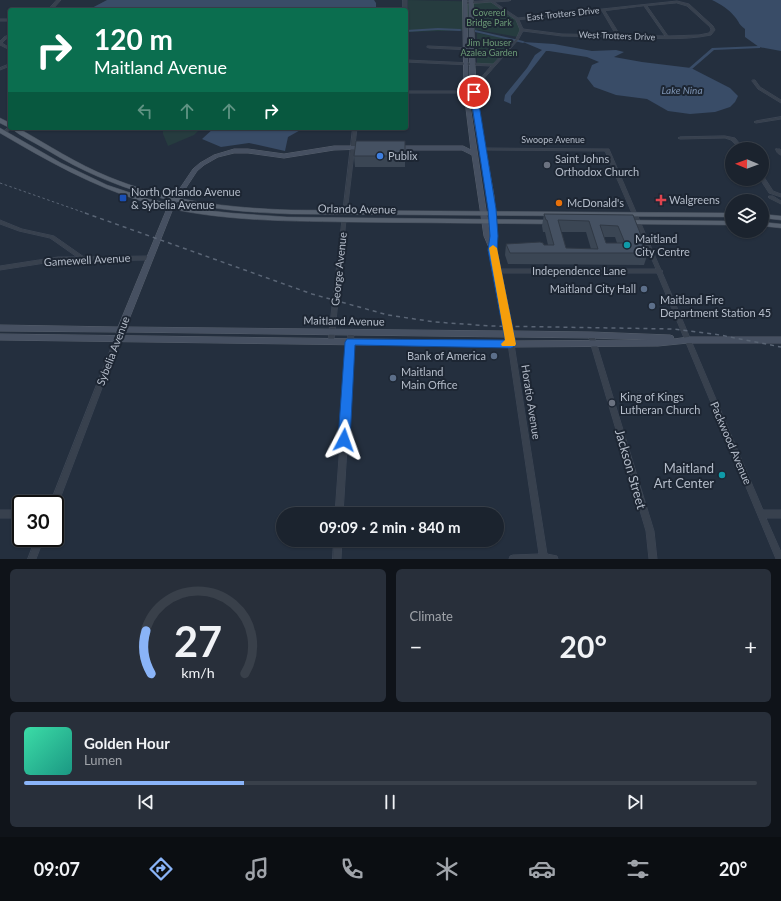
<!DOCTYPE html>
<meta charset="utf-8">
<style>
body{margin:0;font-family:Lato,sans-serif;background:#282f3a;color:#f1f3f6;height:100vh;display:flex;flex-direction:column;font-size:15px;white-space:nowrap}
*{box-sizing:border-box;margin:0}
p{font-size:13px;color:#a0a4aa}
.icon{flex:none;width:22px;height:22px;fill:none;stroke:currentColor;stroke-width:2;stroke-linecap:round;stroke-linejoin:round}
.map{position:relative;height:559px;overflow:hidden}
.drawer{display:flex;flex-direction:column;gap:10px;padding:10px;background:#0f1319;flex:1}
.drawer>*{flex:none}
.hud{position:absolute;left:8px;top:8px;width:400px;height:122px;border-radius:4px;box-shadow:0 1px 3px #0004,0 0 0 1px #39404a;background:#0b6e4f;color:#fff;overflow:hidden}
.needle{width:26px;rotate:271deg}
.buttons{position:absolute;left:725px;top:142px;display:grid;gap:8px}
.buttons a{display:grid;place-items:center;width:44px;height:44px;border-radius:50%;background:#1b232e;box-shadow:0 1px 3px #0004,0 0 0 1px #39404a;font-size:20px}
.speed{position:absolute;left:12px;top:495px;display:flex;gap:8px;font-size:20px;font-weight:700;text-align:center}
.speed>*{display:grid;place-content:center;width:52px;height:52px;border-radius:50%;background:#1b232e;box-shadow:0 1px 3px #0004,0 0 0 1px #39404a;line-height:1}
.speed .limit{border:2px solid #111;border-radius:6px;background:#fff;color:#111}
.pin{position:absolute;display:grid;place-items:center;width:34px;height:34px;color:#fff;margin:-17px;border:2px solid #fff;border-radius:50%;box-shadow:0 1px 4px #0007}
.me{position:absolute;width:44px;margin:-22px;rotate:4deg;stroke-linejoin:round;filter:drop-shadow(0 0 3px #0008)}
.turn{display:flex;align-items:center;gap:14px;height:84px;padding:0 20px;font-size:18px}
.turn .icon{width:52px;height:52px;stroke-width:2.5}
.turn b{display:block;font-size:28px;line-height:34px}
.lanes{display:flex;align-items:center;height:38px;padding:0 20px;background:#0003;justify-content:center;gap:20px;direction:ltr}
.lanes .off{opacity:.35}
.big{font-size:30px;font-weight:700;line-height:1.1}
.drawer .widget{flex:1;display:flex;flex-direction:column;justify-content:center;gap:6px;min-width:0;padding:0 14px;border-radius:6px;background:#282f3a}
.drawer .dial{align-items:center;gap:0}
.dial svg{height:104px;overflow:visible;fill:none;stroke:#39404a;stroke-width:7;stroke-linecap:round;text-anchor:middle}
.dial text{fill:#f1f3f6;stroke:none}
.song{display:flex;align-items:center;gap:12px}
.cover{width:48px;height:48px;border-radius:6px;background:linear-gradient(135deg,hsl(160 70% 55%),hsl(170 70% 35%))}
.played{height:4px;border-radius:2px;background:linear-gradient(90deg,#8ab4f8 30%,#39404a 30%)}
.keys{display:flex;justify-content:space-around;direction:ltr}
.heat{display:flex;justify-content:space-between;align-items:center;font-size:22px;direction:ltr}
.drawer .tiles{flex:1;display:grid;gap:10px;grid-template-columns:1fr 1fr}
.widget:last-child{grid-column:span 2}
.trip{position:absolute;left:276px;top:507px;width:228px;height:40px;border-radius:20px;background:#1b232e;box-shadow:0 1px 3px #0004,0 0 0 1px #39404a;font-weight:700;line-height:40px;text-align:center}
.tab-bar{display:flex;height:64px;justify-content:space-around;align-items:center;background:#0b0e12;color:#a0a4aa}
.tab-bar .icon{width:28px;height:28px}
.tab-bar .on{color:#8ab4f8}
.tab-bar b{font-size:18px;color:#f1f3f6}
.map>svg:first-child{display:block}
.green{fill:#263c3f}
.water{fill:#394c67}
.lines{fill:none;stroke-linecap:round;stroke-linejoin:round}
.canal{fill:#394c67;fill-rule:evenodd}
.street-casing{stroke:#565f6c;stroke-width:0.5}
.secondary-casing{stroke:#565f6c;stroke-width:1}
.primary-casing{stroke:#414a57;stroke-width:1}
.street{fill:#38414e;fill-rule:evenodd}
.secondary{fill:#465061;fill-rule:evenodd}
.primary{fill:#56606e;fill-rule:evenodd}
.rail-far1{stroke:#5a6575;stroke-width:1;stroke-dasharray:2.5 2.5;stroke-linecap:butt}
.rail{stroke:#5a6575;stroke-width:1.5;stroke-dasharray:4 4;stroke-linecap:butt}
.wall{fill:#3b4654;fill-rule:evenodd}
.building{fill:#455162;stroke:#303945;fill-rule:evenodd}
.route{fill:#1a73e8;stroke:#114b97}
.slow{fill:#f59e0b}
.shop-dot{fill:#3f7fe0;stroke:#1d2633;stroke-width:1.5}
.worship-dot{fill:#6b7280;stroke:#1d2633;stroke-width:1.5}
.transit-dot{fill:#1a4fb4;stroke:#1d2633;stroke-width:1.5}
.health-dot{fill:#e0444e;stroke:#1d2633;stroke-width:1.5}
.food-dot{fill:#e8710a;stroke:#1d2633;stroke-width:1.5}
.culture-dot{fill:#0f9aa8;stroke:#1d2633;stroke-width:1.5}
.service-dot{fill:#5c6f8a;stroke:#1d2633;stroke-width:1.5}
.labels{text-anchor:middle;stroke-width:4;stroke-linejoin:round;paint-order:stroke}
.far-park-label{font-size:9px;fill:#6b9a76;stroke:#1d2633}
.far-street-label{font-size:9px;fill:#b4bcc9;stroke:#1d2633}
.far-water-label{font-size:10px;font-style:italic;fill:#7c92b1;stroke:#1d2633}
.poi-label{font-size:11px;fill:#b4bcc9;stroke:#1d2633;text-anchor:start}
.street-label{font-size:11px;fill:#b4bcc9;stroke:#1d2633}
.near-poi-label{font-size:13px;fill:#b4bcc9;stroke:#1d2633;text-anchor:end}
.near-street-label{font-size:13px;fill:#b4bcc9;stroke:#1d2633}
</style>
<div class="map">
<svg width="781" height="559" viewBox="0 0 781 559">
<rect width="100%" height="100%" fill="#242f3e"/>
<path class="green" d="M408 0 492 2 517 19 522 28 518 37 478 30 406 32V10H408Z
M477 33 515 40 493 64H477Z
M163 128H201L194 135 168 146 163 134Z"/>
<path class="water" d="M107 0H374L376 3V10H88Z
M712 0H781V51L759 47 745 37V29C738 24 740 23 735 17 729 9 720 4 712 0Z
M523 42 554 44 592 51 616 50 624 52 614 57 642 62 691 68 730 88 738 96 735 102 730 107 715 112 690 114 668 111 647 99 616 95 594 87 587 78 592 65 599 62 587 57 549 51H546L511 96V104L504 101 505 95 527 68 535 55 542 50Z
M214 128H304L288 137 285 151 249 143 221 147 202 139Z"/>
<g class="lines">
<path class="canal" d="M438 28 460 29 462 30 460 31 438 30 406 32V30Z
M475 30 523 41 525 42 523 43 475 32Z
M759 46H760V48L714 50 692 69 689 68 712 48Z"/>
<g class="street-casing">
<path id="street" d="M57 0H61L52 10H48Z
M403 0H407V9L405 10 403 9Z
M496 0H511L509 1 494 2 518 18 677 1 689 4 713 26 715 30 711 35C682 41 650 38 621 37L619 38 617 37 562 36 523 31 518 40 480 83H479L477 82 478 81 491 66 406 62V60H407L493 64 516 39 520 30 516 20 491 2 465 4 463 3 465 2ZM677 3 687 6 710 27 711 30 709 33 699 35 668 36 647 6ZM644 6 665 36 620 35 605 11ZM602 11 616 35 562 34 523 29 519 20Z
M0 19H10V21H0Z
M10 35V37L6 39 2 43 10 48V50L0 45V41L4 37Z
M428 46 472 48 474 49 472 50 429 48 427 47Z
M10 64V66L0 70V68Z
M753 80H755L760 87 781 100V103L758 89 752 81Z
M406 91H474L476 92 474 93H406Z
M781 117V119L756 123 754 122 756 121Z
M9 127H10V128H12L6 133H4V131Z
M353 128H357L347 212 345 214 343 212Z
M725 136 735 138 744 149H740L731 140 725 138 680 139 678 138 680 137Z
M481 148 609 149 661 270 663 271 662 272 763 510H781V518H766L781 552V559H776L657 273H498L495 271 498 269H656L605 151 483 150 481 149Z
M776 149H780L781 151V155C779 155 775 151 776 149Z
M762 177H764L773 191 781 194V197L769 193 760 179H762Z
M769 196H773L781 201V204L769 198Z
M344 218 346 220 334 341 333 343H329L328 341 342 220Z
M0 220 22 229 54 236 84 257 150 256 153 258 150 260 58 261 0 270V266L58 257H77L50 238 19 231 0 224Z
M349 330H353L354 332 343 514H335L348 332Z
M589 333H593L594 335 654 531 657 559H649L646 531 588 335Z
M116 336H120L121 338 58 504 57 506 55 507V504H50Z
M509 342H513L514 344 547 554 557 556 558 559H509L510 556 513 555 539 554 508 344Z
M0 510H21V518H0Z
M36 538H44L36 559H28Z
M334 540H342L341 559H333Z"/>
</g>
<g class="secondary-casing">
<path id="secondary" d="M463 0H467L468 92 490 236C492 192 478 150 472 106 468 71 470 35 469 0H473L475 67 478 107 494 196 497 232 496 250 501 271 513 331 591 332 670 335 673 336 674 339 688 337H781V343H688L658 346 511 347 0 340V334L511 341 651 340 591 338 514 337 513 340H507L506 337 124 332 120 335 117 334 116 332 0 331V325L118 327 168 206 193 169 200 163 214 155 234 149H248L284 154 334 146H363L366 148 365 149 334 150 284 158 248 153H234L218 157 204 165 197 171 174 206 126 327 505 331 495 271 490 250 484 236 472 155 462 150H396L393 148 396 146H463L471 150 464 92Z"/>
</g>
<g class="primary-casing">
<path id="primary" d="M0 118 10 123V128L0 123Z
M0 128 61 163 107 185 149 199 203 210 231 213 287 217 553 220 557 222 553 224C485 223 416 223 348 222 280 221 209 221 144 202 92 186 46 160 0 133Z
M11 128H18C48 145 77 164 109 177 167 201 229 208 291 210L732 213V217L291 214C200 211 126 198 47 150 36 143 21 137 11 128Z
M762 214 781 216V220L762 218Z
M622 220 732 221V225L625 224H622L621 222Z
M762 222 781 224V228L762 226Z"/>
</g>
<use href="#street" class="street"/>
<use href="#secondary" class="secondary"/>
<use href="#primary" class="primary"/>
<path class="rail-far1" d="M0 183 88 214"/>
<path class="rail" d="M85 213 312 294 388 315 435 322 491 326 674 329 720 335 781 347"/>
</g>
<path class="wall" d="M405 141V167H355L354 156Z
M544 214 633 215 648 253 644 265 508 264 505 255 506 244 548 245 545 232H543L542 226ZM561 232H586L591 249 566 248ZM604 237H615L617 243H606Z"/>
<path class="building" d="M356 141H405V156H354Z
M544 214 633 215 648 253H510L506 244 540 242 543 243 544 245H554L547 220H546ZM558 220 589 221 598 249 566 248ZM600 225 618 226 625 243H606Z"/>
<path class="route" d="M474 90 477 92 496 209 498 236 497 250 516 344 515 346 511 348 355 345 350 440 348 444 344 445 340 444 338 440 345 342 347 339 505 340 488 250 490 236 488 209 470 92Z"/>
<path class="slow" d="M493 245 497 248 516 344 515 346H502L501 344 505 340 489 248Z"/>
<circle class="shop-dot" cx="380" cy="156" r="4"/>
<g class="worship-dot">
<circle cx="547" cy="165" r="4"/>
<circle cx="612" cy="403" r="4"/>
</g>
<rect class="transit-dot" x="119" y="194" width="8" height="8" rx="2"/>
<path class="health-dot" d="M659 194h4v4h4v4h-4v4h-4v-4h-4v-4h4z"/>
<circle class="food-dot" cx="559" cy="203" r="4"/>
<g class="culture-dot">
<circle cx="627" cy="245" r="4"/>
<circle cx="722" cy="475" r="4"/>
</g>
<g class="service-dot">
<circle cx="644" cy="289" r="4"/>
<circle cx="652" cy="306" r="4"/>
<circle cx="494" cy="356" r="4"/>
<circle cx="393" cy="378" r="4"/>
</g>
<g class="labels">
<g class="far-park-label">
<text x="489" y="16">Covered<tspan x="489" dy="10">Bridge Park</tspan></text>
<text x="489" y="46">Jim Houser<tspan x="489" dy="10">Azalea Garden</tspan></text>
</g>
<g class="far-street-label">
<text transform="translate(563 14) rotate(-6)" y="3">East Trotters Drive</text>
<text transform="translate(617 36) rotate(2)" y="3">West Trotters Drive</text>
<text x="553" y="143">Swoope Avenue</text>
</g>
<g class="far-water-label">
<text x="682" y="94">Lake Nina</text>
</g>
<g class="poi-label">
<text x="388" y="160">Publix</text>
<text x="555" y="163">Saint Johns<tspan x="555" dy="13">Orthodox Church</tspan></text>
<text x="131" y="196">North Orlando Avenue<tspan x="131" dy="13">&amp; Sybelia Avenue</tspan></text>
<text x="669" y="204">Walgreens</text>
<text x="567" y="207">McDonald's</text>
<text x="635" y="243">Maitland<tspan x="635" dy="13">City Centre</tspan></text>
<text x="636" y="293" text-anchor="end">Maitland City Hall</text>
<text x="660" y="304">Maitland Fire<tspan x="660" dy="13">Department Station 45</tspan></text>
<text x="486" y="360" text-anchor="end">Bank of America</text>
<text x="401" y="376">Maitland<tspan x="401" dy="13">Main Office</tspan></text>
<text x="620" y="401">King of Kings<tspan x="620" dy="13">Lutheran Church</tspan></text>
</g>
<g class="street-label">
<text transform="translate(357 209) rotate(1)" y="4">Orlando Avenue</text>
<text transform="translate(87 260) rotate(-3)" y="4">Gamewell Avenue</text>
<text transform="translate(339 269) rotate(-84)" y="4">George Avenue</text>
<text x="579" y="275">Independence Lane</text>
<text transform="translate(344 321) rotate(1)" y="4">Maitland Avenue</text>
<text transform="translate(113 351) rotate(-69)" y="4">Sybelia Avenue</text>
<text transform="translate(531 402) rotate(81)" y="4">Horatio Avenue</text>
<text transform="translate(731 443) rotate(67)" y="4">Packwood Avenue</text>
</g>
<g class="near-poi-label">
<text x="714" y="473">Maitland<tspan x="714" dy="15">Art Center</tspan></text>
</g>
<g class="near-street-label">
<text transform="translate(631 469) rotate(74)" y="5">Jackson Street</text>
</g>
</g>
</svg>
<div class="buttons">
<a><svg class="needle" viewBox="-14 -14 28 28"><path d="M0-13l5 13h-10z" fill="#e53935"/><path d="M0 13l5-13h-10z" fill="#a0a4aa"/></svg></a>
<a><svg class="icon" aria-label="layers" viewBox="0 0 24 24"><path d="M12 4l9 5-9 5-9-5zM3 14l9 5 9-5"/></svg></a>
</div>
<div class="speed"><div class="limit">30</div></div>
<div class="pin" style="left:474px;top:92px;background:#d93025"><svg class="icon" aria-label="arrive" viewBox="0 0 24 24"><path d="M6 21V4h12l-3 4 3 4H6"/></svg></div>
<svg class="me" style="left:344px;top:440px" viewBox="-20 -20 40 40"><path d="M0-17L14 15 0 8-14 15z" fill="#1a73e8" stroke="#fff" stroke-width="4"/></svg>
<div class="trip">09:09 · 2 min · 840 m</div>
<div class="hud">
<div class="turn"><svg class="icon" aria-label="right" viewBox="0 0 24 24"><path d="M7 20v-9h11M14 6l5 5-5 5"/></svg><div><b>120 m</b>Maitland Avenue</div></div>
<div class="lanes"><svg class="icon off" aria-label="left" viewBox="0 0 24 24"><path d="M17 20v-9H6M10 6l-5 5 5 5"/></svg><svg class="icon off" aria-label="ahead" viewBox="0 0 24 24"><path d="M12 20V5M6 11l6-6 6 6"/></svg><svg class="icon off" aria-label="ahead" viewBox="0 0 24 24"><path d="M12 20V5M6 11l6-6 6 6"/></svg><svg class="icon" aria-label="right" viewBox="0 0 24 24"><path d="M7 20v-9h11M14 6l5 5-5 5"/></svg></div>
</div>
</div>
<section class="drawer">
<div class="tiles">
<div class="widget dial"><svg viewBox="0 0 100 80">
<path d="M14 69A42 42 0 1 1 86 69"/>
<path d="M14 69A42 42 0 0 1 10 36" stroke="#8ab4f8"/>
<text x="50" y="56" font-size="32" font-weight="700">27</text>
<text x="50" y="72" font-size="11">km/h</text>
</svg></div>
<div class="widget"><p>Climate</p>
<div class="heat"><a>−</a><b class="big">20°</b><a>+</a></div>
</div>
<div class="widget">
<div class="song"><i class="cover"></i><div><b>Golden Hour</b><p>Lumen</p></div></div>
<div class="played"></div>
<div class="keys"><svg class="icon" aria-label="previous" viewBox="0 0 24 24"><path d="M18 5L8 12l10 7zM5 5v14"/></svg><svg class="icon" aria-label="pause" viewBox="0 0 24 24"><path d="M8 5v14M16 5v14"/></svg><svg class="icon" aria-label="next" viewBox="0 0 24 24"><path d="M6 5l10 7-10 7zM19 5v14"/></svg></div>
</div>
</div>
</section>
<nav class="tab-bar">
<b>09:07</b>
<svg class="icon on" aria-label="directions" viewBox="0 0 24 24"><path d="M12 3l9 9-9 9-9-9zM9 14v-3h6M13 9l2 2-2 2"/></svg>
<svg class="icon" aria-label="music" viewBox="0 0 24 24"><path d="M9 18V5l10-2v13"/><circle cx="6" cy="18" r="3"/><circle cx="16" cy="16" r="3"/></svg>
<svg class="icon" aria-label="phone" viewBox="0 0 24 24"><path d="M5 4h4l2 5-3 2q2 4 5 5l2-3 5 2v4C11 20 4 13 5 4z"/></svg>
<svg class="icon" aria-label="climate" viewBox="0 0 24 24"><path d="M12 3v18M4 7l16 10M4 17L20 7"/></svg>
<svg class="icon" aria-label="car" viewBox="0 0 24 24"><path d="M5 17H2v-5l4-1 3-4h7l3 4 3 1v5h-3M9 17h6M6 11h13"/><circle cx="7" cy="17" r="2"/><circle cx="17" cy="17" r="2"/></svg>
<svg class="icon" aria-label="filters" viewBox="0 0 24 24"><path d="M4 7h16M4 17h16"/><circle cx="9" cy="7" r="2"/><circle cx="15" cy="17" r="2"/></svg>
<b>20°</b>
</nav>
